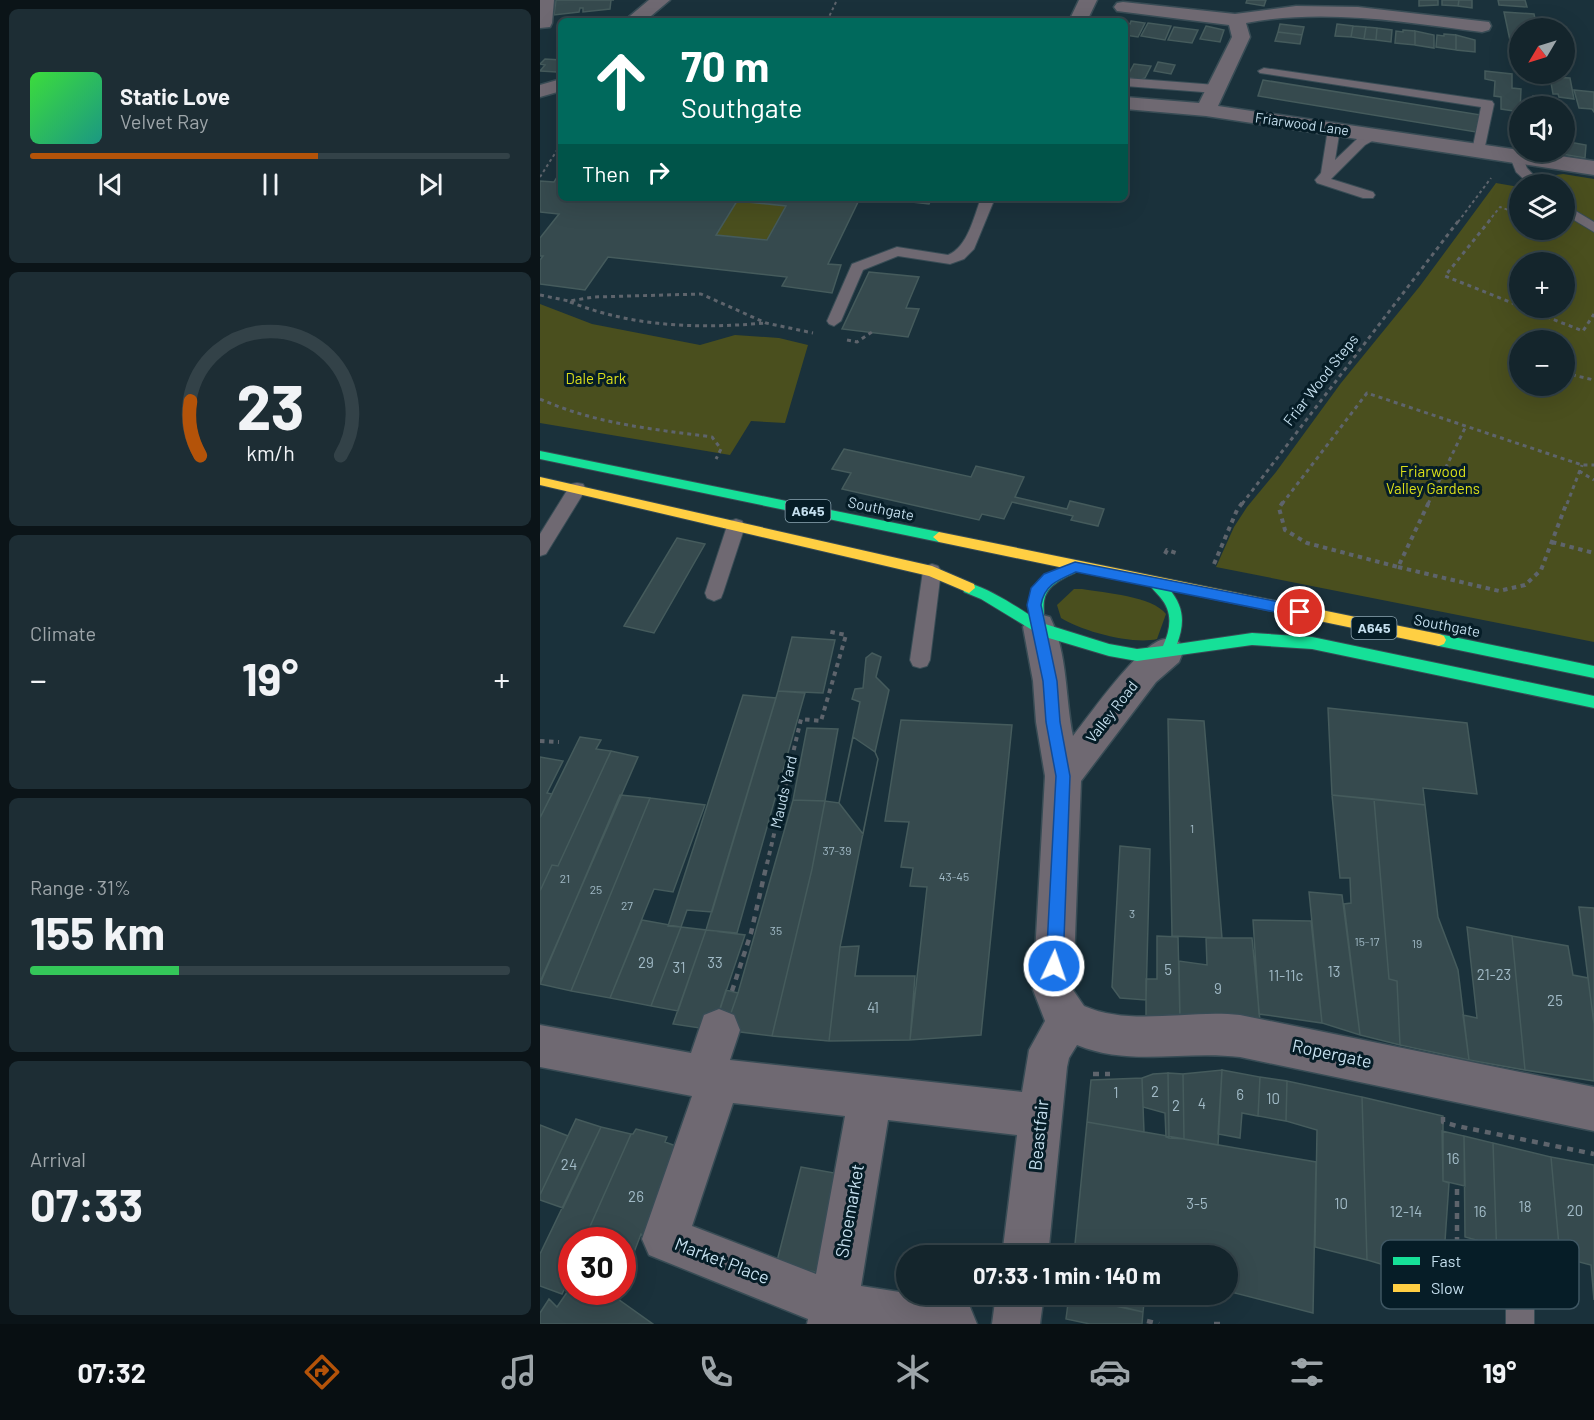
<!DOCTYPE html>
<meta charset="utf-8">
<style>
body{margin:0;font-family:Barlow,sans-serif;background:#1d2d34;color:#f1f3f6;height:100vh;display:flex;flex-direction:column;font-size:22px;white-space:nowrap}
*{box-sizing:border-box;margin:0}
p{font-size:20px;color:#9da5a9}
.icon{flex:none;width:33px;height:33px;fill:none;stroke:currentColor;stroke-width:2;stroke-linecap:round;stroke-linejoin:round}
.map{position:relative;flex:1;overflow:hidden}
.sheet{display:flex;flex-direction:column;gap:9px;padding:9px;background:#0b1418;width:540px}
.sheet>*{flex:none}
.banner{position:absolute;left:18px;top:18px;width:570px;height:183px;border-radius:9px;box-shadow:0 6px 24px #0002,0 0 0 2px #334248;background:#00695c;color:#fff;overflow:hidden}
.needle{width:39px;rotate:232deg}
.fabs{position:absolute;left:969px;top:18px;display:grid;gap:12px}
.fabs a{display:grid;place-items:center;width:66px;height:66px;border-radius:50%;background:#14252c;box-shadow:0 6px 24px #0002,0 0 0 2px #334248;font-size:30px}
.speed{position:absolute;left:18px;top:1227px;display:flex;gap:12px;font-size:30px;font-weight:700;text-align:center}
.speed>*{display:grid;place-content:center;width:78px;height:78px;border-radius:50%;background:#14252c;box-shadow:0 6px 24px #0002,0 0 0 2px #334248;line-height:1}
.speed .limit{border:9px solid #d22;background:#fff;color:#111}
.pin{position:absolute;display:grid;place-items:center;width:51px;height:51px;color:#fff;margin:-26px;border:3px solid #fff;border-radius:50%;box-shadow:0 2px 6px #0007}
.me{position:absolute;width:66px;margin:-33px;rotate:3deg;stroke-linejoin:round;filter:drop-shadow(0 0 4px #0008)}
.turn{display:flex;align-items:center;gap:21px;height:126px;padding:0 24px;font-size:27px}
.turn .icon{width:78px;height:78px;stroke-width:2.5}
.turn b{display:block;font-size:42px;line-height:51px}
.then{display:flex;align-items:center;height:57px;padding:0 24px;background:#0003;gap:12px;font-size:22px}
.big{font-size:45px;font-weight:700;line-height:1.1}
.sheet .widget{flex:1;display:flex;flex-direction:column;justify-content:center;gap:9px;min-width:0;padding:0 21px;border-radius:9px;background:#1d2d34}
.sheet .dial{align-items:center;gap:0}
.dial svg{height:156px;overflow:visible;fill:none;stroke:#334248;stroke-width:7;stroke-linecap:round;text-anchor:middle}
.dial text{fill:#f1f3f6;stroke:none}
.song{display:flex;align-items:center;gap:18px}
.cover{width:72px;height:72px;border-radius:9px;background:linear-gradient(135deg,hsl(120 70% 55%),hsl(170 70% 35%))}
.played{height:6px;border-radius:3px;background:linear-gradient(90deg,#b45309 60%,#334248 60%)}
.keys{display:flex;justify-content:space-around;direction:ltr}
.heat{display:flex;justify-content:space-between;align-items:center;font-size:33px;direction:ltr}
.charge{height:9px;border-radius:4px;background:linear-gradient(90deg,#34c759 31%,#334248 0)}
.trip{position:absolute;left:356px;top:1245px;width:342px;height:60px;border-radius:30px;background:#14252c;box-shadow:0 6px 24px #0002,0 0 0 2px #334248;font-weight:700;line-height:60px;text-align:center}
.tab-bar{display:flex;height:96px;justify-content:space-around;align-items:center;background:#080f12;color:#9da5a9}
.tab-bar .icon{width:42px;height:42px}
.tab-bar .selected{color:#b45309}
.tab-bar b{font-size:27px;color:#f1f3f6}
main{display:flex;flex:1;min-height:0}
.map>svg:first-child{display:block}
.green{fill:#4a4f1e;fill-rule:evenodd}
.building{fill:#364a4e;stroke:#455b5c;stroke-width:1.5;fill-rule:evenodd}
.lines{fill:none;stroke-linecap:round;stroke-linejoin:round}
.lane-casing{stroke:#384c55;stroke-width:2}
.street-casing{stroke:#384c55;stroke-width:3}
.fast-casing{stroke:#384c55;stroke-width:2}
.slow-casing{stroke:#384c55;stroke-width:2}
.path-far3{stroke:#5e646c;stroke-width:2;stroke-dasharray:3 3;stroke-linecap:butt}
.path-far2{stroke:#5e646c;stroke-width:3;stroke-dasharray:4 4;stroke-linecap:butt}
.path-far1{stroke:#5e646c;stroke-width:4;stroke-dasharray:4.5 4.5;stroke-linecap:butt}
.path{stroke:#5e646c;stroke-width:4.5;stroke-dasharray:6 6;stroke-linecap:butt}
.lane{fill:#6f6972;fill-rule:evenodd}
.street{fill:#6f6972;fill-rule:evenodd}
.fast{fill:#16e098;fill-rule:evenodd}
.slow{fill:#ffcf43;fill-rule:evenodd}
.route{fill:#1a73e8;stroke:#114b97;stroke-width:1.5}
.labels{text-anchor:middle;stroke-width:6;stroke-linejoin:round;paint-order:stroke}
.number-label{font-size:12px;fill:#a1bac6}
.far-street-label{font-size:14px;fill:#c5dfee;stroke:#061d27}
.shield{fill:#061d27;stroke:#8ca5b2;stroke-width:1.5}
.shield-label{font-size:14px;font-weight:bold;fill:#c5dfee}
.park-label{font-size:15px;fill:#dbdf1a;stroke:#061d27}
.street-label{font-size:15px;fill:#c5dfee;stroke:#061d27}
.near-number-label{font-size:15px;fill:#a1bac6}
.near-street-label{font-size:18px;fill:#c5dfee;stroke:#061d27}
.key{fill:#061d27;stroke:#3f5763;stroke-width:1.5}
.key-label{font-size:16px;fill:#c5dfee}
</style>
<main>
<section class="sheet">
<div class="widget">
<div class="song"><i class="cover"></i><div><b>Static Love</b><p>Velvet Ray</p></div></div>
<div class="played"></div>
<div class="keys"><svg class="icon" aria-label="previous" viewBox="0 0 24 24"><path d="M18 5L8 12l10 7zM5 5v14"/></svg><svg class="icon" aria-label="pause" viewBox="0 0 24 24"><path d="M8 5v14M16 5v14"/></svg><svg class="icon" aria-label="next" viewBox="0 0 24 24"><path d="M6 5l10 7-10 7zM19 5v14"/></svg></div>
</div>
<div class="widget dial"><svg viewBox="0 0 100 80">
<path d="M14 69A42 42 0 1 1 86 69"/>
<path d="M14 69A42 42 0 0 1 9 41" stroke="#b45309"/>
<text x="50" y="56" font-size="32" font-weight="700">23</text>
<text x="50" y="72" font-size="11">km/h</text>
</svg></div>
<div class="widget"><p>Climate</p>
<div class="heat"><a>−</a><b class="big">19°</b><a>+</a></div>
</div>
<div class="widget"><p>Range · 31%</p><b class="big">155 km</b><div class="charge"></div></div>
<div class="widget"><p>Arrival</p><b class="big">07:33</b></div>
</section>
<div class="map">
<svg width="1054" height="1324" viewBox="0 0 1054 1324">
<rect width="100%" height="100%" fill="#1a313b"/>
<path class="green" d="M1023 174 1054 179V642L676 567 694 527 707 507 736 472 801 383 880 286 956 183 979 187 980 230H1024V184H991L1009 176ZM980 262H1024V308H980ZM980 340H1024V386H980Z
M197 201 246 206 227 240 176 235Z
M0 304 52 324 160 345 195 335 239 338 268 345 245 423 211 421 190 455 0 423Z
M534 589H542C565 593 612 596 626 614L617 639C593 645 541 631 521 618L517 605Z"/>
<path class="building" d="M16 0H74H71L70 9 43 12V8H40L39 12 14 15Z
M707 0H726L724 6 706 3Z
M879 0H898V5L879 6Z
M902 0H919L918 6 902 5Z
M919 0H932V8L918 6Z
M958 0H985L987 7 959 5Z
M964 12 994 14 997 28H980V64H975Z
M591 21 605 23 598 37 585 35V23L590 24Z
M608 23 631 26 625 40 601 36Z
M740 24 764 27 762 35 738 32Z
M797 24 813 26 811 37 795 36Z
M666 26 684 30 680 42 660 39Z
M813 26 826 27 824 39 811 37Z
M634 27 658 30 652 43 628 40Z
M826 27 837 28 836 40 824 39Z
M837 28 852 30 851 42 836 40Z
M863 30 875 31V45L855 43 856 31 863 32Z
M875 31 894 35V48L875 45Z
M738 32 762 35 760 44 735 41Z
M904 34 916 35V50L896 47 897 35 904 36Z
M916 35 935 40V52L916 50Z
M5 59 21 60 19 65 21 68 17 72 0 71 5 65 0 64Z
M618 62 635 65 631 74 614 71Z
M594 64 611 66 605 78 600 80 587 77Z
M945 71 972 74V88L981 89 980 112 961 109V97L954 96 955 81 945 79Z
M1010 77 1030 78 1034 99 1019 97 1018 94H1013Z
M723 80 941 115 936 132 718 96Z
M1034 90 1054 92V112L1052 109 1039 108Z
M993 96 1012 98V105L1016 106H986L987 100 993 101Z
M1024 141 1046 145 1045 158 1010 152H1024Z
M21 171V198L145 200V198H320L288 264 301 265 292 293 242 286 247 277 68 257 45 290 0 284V260L3 256H0V238L19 214 0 212V181L14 182ZM197 201 246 206 227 240 176 235Z
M364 198H392L389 204 362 201Z
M329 272 379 277 366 308 379 309 368 337 302 329Z
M304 449 431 477 436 466 484 477 475 497 527 509 530 501 564 509 558 526 531 520 533 516 472 502 464 519 442 514 439 520 302 489 311 473 292 469Z
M137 538 165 544 114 633 84 626Z
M252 637 295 640 283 693 238 691Z
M332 653 341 657 336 677 349 690 335 752 338 759 300 947 289 1041 232 1036 272 869 285 801 299 803 320 702 312 699 315 689 323 688 326 658Z
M238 691 265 693 197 933 166 930Z
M203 695 236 698 172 912 147 910 141 927 128 926Z
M788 708 927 723 937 794 883 788 885 805 792 795Z
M628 719 664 721 682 938 632 936Z
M361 720 472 725 441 1035 370 1040 387 887 370 886 373 868 361 867 369 822 345 821Z
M267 728 298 729 285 801 253 800Z
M40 737 61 740 56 749 71 751 18 866 12 865 0 891V818Z
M313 737 335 752 338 759 323 834 299 803Z
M71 751 98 757 0 982V891L12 865 18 866Z
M0 757 23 761 7 793 12 794 0 818Z
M80 795 110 798 31 991 0 984Z
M792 795 834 799 849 979 857 981 860 1045 820 1035 804 904 811 903 810 878H800Z
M110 798 165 805 133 892 114 889 70 998 31 991Z
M834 799 885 805 898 917 918 970 929 1060 860 1045 857 981 849 979Z
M253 800 285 801 272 869 232 1036 185 1030 198 993Z
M580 846 610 849 606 1000 580 998 572 987Z
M769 892 802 895 820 1035 782 1023Z
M1039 907 1054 908V1024L1048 978Z
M102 920 141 927 111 1006 70 998Z
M713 920 771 921 782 1023 719 1014Z
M141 927 166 930 138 1011 111 1006Z
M927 927 972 936 985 1070 929 1060 923 1015 937 1018Z
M166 930 205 935 173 1030 133 1024Z
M617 936 638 937 640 1020 606 1018V979H617Z
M972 936 1028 946 1033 975 1048 978 1054 1024V1081L985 1070Z
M666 938H712L720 1021 640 1020 639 961 667 965Z
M319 946 315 976H375L370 1040 289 1041 300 947Z
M186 990 198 993 185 1030H173Z
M682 1070 720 1077 718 1116 702 1113 700 1138 678 1134Z
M682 1070 678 1145 644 1139 643 1074Z
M628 1073 643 1074 644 1139 629 1138Z
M628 1073 629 1138 626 1137 625 1113 603 1107 602 1078 613 1074Z
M720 1077 747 1081 746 1121 718 1116Z
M602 1078 604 1132 547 1122 551 1080Z
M747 1081 822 1097 827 1260 775 1247 777 1130 746 1121Z
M822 1097 903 1116V1181L909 1183 905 1241 930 1249 929 1290 827 1260Z
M36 1119 61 1127 23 1208 0 1200V1195Z
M547 1122 776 1162 773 1313 687 1291V1256L534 1254Z
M0 1125 28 1136 0 1195Z
M61 1127 91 1134 44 1240H32V1273L22 1294 0 1286V1254Z
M96 1129 127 1137 125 1142 136 1146 106 1237 101 1234 93 1255 82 1253V1240H44L91 1134H93Z
M902 1131 924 1136 925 1186 903 1181Z
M924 1136 953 1143 957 1260 941 1256 940 1241 925 1237Z
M953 1143 1011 1157 1020 1257 1027 1259 1028 1278 957 1260Z
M1011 1157 1054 1165V1300L1051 1265 1020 1257Z
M261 1167 311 1176 287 1274 236 1265Z
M32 1285V1292H68L113 1324H0V1313L9 1299 17 1307Z
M529 1294H605L603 1312Z
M529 1296 603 1312 602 1324H550L526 1319Z"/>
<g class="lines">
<g class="lane-casing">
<path id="lane" d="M724 68 952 101 954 104 944 151 938 155 932 151 941 107 720 73 718 71Z
M585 78 676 85 682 89 676 93 585 86Z
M794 125 800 129 795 160 817 139 837 131 843 135 825 145 791 179 833 192 835 195 833 198H823L777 183 775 180 781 173 788 129Z
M976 153 981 154 987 168 1002 184H989L976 172 970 157Z
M441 198H455L434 249 424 259 410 264 358 256 323 270 301 321 294 326 289 324 287 321 312 264 357 247 408 255C428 247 434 216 441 198Z
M1024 204 1054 222V232L1024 214Z
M37 483 43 484 46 489 6 554 0 556V534L31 484Z
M196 519 202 521 205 526 183 593 181 598 174 601 167 598 165 593 187 526 190 521Z
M392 564 398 566 401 571 390 660 387 666 380 668 373 666 370 660 383 571 386 566Z
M980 1272 990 1276 994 1286V1324H966V1286L970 1276Z"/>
</g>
<g class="street-casing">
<path id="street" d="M0 0H14L12 23 10 27 0 28Z
M109 0H130L105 21H84Z
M539 0H557L547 21H529Z
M583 2 695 14 756 6 818 7 949 22 951 26 949 30 942 32C864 22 785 8 706 23L710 37 678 106 1054 161V175L666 116 585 109V97L659 103 692 37 689 25 577 11 574 7 577 3Z
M21 79V91L0 97V85Z
M499 614 510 617C528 654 525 697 533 736 550 715 600 642 625 639 629 638 634 641 639 642L643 652 639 662 616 682 541 781 533 990 544 1006C592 1027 649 1009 700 1015L1054 1087V1131L700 1057C645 1050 590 1067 537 1045L529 1058 527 1067 508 1256H462L477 1135 348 1120 321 1286 366 1293V1294L413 1300 430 1307 437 1324H267L268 1319 109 1255 102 1239 152 1096 0 1067V1025L151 1053 164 1015 179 1009 194 1015 200 1030 190 1060 482 1092 489 1050 505 1021 493 990 505 776 496 722 493 681 483 627 488 617ZM193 1103 305 1116 276 1274 152 1226Z
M456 1294H504L500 1324H452Z"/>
</g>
<g class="fast-casing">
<path id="fast" d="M0 451 399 532 405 537 399 542 0 459Z
M535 562 541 567C538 573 532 574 526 577 502 589 502 600 505 624L569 644 597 649 623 646C631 628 633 612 620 597 616 592 611 588 608 582L614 577C620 579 625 584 629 589 644 606 645 623 637 644L712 633 772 637 1054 696V708L772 649 712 645 597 661 569 656 502 636 441 599 424 592 423 588 429 583C451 590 471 603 491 616 489 583 506 572 535 562Z
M899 634 1054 666V678L899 646 894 644 892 640 894 636Z"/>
</g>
<g class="slow-casing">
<path id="slow" d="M0 477 392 566 434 584 435 588 429 593 389 576 0 485Z
M399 532 899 634 904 636 906 640 904 644 899 646 399 542 393 537Z"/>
</g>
<path class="path-far3" d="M287 21 297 0
M0 177 21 144
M918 222 951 178
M948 222 960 207 980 214"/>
<path class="path-far2" d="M950 220 905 276 980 306
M0 295 29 301 54 297 161 294 226 323 273 333
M30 302C94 327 157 329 225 323
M984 308 1043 331 1054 314
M307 340 317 342 332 332
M1024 373 1054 380
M995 390 1009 386
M0 399C56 424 112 429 172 437L181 449 176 459
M1039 471 1054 480
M702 504 919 220
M742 504 827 393 1042 465H1054
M888 504 925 428
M1027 504 1042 465"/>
<path class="path-far1" d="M743 502 739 508 745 530 767 543 858 567 889 502
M1012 542 1054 553
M625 554 627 550 639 554
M674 564 697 510 703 502
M858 567 959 591 985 585 1001 570 1027 502
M0 741 19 742
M227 864 261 719 281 721 306 635 286 631"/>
<path class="path" d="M192 991 211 933 227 863
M553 1074H570
M903 1117V1122L917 1126 1054 1154
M917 1189V1241L935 1245V1260L959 1266
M607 1321 619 1324
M674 1324H684"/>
<use href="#lane" class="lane"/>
<use href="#street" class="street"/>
<use href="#fast" class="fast"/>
<use href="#slow" class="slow"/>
</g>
<path class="route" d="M535 562 760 606 766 612 760 617 536 572C518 580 504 585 501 605L517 681 520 722 530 776 523 966 520 972 514 974 509 972 506 966 516 776 506 722 503 681 487 605 491 588 504 574Z"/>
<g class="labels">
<g class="number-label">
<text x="652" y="833">1</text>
<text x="297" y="855">37-39</text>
<text x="414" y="881">43-45</text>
<text x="25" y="883">21</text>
<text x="56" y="894">25</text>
<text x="87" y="910">27</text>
<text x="592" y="918">3</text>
<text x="236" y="935">35</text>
<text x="827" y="946">15-17</text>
<text x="877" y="948">19</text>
</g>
<g class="far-street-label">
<text transform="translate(762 124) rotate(8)" y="5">Friarwood Lane</text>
</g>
<g class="shield">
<rect x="245.5" y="500" width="45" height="22" rx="4.5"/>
<rect x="811.5" y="617" width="45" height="22" rx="4.5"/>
</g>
<g class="shield-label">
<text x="268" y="516">A645</text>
<text x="834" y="633">A645</text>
</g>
<g class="park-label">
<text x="56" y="384">Dale Park</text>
<text x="893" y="477">Friarwood<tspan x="893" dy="17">Valley Gardens</tspan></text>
</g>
<g class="street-label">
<text transform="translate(781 380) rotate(-52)" y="5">Friar Wood Steps</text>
<text transform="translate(341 509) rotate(12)" y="5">Southgate</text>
<text transform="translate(907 626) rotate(11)" y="5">Southgate</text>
<text transform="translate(572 712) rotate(-52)" y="5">Valley Road</text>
<text transform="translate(244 792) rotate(-77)" y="5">Mauds Yard</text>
</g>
<g class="near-number-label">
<text x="106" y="968">29</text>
<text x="175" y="968">33</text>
<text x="139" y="973">31</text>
<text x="628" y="975">5</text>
<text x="794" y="977">13</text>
<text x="954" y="980">21-23</text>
<text x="746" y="981">11-11c</text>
<text x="678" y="994">9</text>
<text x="1015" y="1006">25</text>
<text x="333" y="1013">41</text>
<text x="615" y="1097">2</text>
<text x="576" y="1098">1</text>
<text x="700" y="1100">6</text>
<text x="733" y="1104">10</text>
<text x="662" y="1109">4</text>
<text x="636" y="1111">2</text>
<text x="913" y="1164">16</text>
<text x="29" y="1170">24</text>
<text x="96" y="1202">26</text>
<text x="657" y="1209">3-5</text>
<text x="801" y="1209">10</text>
<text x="985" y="1212">18</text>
<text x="1035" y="1216">20</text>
<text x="866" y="1217">12-14</text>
<text x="940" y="1217">16</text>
</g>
<g class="near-street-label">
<text transform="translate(792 1054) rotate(12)" y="6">Ropergate</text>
<text transform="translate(499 1135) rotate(-84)" y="6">Beastfair</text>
<text transform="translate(310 1211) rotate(-80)" y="6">Shoemarket</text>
<text transform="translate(182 1261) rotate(21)" y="6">Market Place</text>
</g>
</g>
<rect x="841" y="1240" width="198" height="69" rx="9" class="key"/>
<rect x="853" y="1257" width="27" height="8" fill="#16e098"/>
<rect x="853" y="1284" width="27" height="8" fill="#ffcf43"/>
<g class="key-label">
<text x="891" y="1267">Fast</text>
<text x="891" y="1294">Slow</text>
</g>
</svg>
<div class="fabs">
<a><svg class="needle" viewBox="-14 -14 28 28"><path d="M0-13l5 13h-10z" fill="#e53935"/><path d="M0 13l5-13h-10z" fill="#9da5a9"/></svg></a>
<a><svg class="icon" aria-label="sound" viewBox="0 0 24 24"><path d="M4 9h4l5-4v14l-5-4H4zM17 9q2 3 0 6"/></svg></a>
<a><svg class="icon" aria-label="layers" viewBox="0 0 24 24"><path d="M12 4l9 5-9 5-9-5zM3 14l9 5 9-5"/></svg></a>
<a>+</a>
<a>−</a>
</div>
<div class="speed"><div class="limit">30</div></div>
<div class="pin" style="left:760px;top:612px;background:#d93025"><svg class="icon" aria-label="arrive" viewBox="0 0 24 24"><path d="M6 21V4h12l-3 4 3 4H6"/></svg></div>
<svg class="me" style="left:514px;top:966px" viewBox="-20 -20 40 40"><circle r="17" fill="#1a73e8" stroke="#fff" stroke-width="3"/><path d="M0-11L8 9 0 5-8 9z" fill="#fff"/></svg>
<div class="trip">07:33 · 1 min · 140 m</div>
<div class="banner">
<div class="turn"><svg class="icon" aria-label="ahead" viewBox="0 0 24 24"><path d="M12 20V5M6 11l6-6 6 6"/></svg><div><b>70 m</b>Southgate</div></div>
<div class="then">Then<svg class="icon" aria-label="right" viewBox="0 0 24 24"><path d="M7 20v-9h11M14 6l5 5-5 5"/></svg></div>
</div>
</div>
</main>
<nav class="tab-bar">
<b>07:32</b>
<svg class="icon selected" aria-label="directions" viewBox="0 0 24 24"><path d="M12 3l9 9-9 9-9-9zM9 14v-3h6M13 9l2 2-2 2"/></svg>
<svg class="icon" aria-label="music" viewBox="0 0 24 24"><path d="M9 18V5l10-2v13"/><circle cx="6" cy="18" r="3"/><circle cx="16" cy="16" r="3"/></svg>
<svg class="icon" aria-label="phone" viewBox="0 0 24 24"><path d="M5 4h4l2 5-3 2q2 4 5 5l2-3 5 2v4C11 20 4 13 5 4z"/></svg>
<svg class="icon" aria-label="climate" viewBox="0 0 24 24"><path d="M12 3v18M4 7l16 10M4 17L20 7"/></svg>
<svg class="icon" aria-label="car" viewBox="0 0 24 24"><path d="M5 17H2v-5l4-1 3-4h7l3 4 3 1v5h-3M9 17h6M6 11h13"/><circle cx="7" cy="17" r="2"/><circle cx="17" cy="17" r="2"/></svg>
<svg class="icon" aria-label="filters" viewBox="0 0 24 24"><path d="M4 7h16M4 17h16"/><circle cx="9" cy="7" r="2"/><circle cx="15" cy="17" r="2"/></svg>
<b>19°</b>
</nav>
